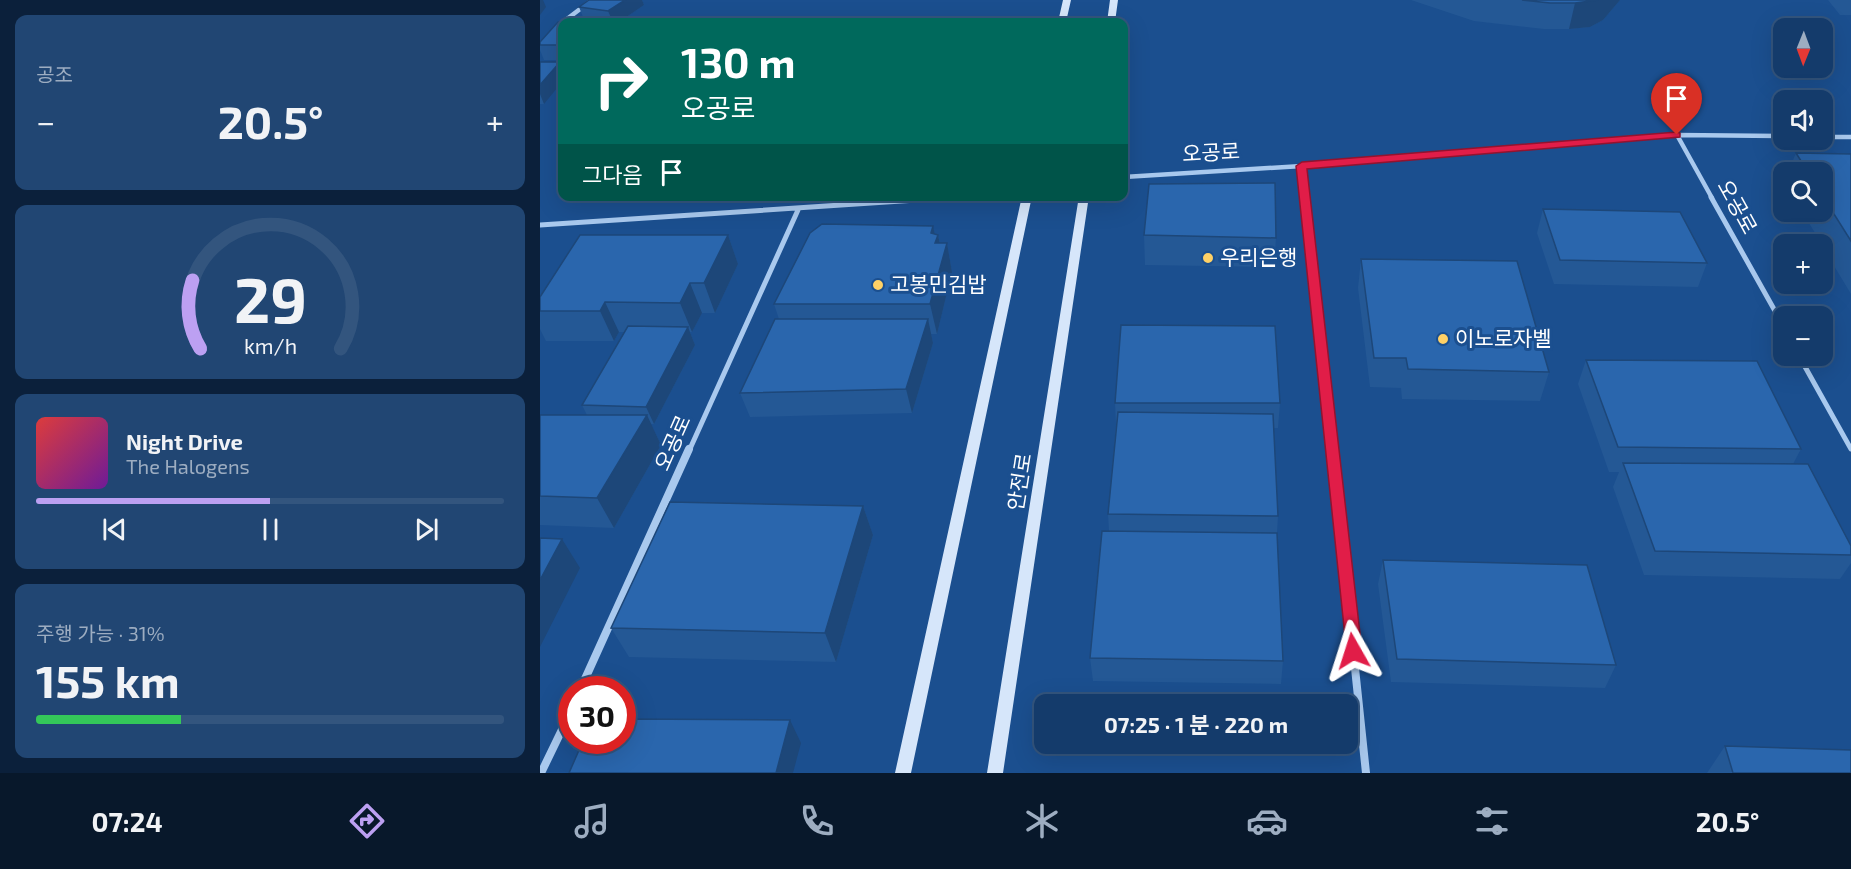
<!DOCTYPE html>
<html lang="ko">
<meta charset="utf-8">
<style>
body{margin:0;font-family:"Exo 2","Noto Sans KR",sans-serif;background:#214673;color:#f1f3f6;height:100vh;display:flex;flex-direction:column;font-size:22px;white-space:nowrap}
*{box-sizing:border-box;margin:0}
p{font-size:20px;color:#9dadc1}
.icon{flex:none;width:33px;height:33px;fill:none;stroke:currentColor;stroke-width:2;stroke-linecap:round;stroke-linejoin:round}
.map{position:relative;flex:1;overflow:hidden}
.side{display:flex;flex-direction:column;gap:15px;padding:15px;background:#0b203b;width:540px}
.side>*{flex:none}
.guide{position:absolute;left:18px;top:18px;width:570px;height:183px;border-radius:12px;box-shadow:0 6px 24px #0002,0 0 0 2px #33557e;background:#00695c;color:#fff;overflow:hidden}
.needle{width:39px;rotate:181deg}
.buttons{position:absolute;left:1233px;top:18px;display:grid;gap:12px}
.buttons a{display:grid;place-items:center;width:60px;height:60px;border-radius:12px;background:#143b6b;box-shadow:0 6px 24px #0002,0 0 0 2px #33557e;font-size:30px}
.speed{position:absolute;left:18px;top:676px;display:flex;gap:12px;font-size:30px;font-weight:700;text-align:center}
.speed>*{display:grid;place-content:center;width:78px;height:78px;border-radius:50%;background:#143b6b;box-shadow:0 6px 24px #0002,0 0 0 2px #33557e;line-height:1}
.speed .limit{border:9px solid #d22;background:#fff;color:#111}
.pin{position:absolute;display:grid;place-items:center;width:51px;height:51px;color:#fff;margin:-62px -26px;border-radius:50% 50% 50% 0;rotate:-45deg;box-shadow:0 0 6px #0007}
.pin .icon{rotate:45deg}
.me{position:absolute;width:66px;margin:-33px;rotate:354deg;stroke-linejoin:round;filter:drop-shadow(0 0 4px #0008)}
.turn{display:flex;align-items:center;gap:21px;height:126px;padding:0 24px;font-size:27px}
.turn .icon{width:78px;height:78px;stroke-width:2.5}
.turn b{display:block;font-size:42px;line-height:51px}
.then{display:flex;align-items:center;height:57px;padding:0 24px;background:#0003;gap:12px;font-size:22px}
.big{font-size:45px;font-weight:700;line-height:1.1}
.side .widget{flex:1;display:flex;flex-direction:column;justify-content:center;gap:9px;min-width:0;padding:0 21px;border-radius:12px;background:#214673}
.side .dial{align-items:center;gap:0}
.dial svg{height:156px;overflow:visible;fill:none;stroke:#33557e;stroke-width:7;stroke-linecap:round;text-anchor:middle}
.dial text{fill:#f1f3f6;stroke:none}
.song{display:flex;align-items:center;gap:18px}
.cover{width:72px;height:72px;border-radius:9px;background:linear-gradient(135deg,hsl(0 70% 55%),hsl(280 70% 35%))}
.played{height:6px;border-radius:3px;background:linear-gradient(90deg,#bca0f2 50%,#33557e 50%)}
.keys{display:flex;justify-content:space-around;direction:ltr}
.heat{display:flex;justify-content:space-between;align-items:center;font-size:33px;direction:ltr}
.charge{height:9px;border-radius:4px;background:linear-gradient(90deg,#34c759 31%,#33557e 0)}
.trip{position:absolute;left:494px;top:694px;width:324px;height:60px;border-radius:12px;background:#143b6b;box-shadow:0 6px 24px #0002,0 0 0 2px #33557e;font-weight:700;line-height:60px;text-align:center}
.tabs{display:flex;height:96px;justify-content:space-around;align-items:center;background:#08182b;color:#9dadc1}
.tabs .icon{width:42px;height:42px}
.tabs .selected{color:#bca0f2}
.tabs b{font-size:27px;color:#f1f3f6}
main{display:flex;flex:1;min-height:0}
.map>svg:first-child{display:block}
.lines{fill:none;stroke-linecap:round;stroke-linejoin:round}
.street-far2{stroke:#a9c9ee;stroke-width:4.5}
.street-far1{stroke:#a9c9ee;stroke-width:5}
.street{stroke:#a9c9ee;stroke-width:8}
.secondary{fill:#d6e6fa;fill-rule:evenodd}
.wall{fill:#245895}
.shaded-wall{fill:#1d4779}
.building{fill:#2a66ad;stroke:#1d4779;stroke-width:1.5}
.route{fill:#e11d48;stroke:#92132f;stroke-width:1.5}
.poi-dot{fill:#ffd166;stroke:#1b4f8f;stroke-width:2}
.labels{text-anchor:middle;stroke-width:6;stroke-linejoin:round;paint-order:stroke}
.street-label{font-size:21px;fill:#fff;stroke:#1b4f8f}
.poi-label{font-size:21px;fill:#fff;stroke:#1b4f8f;text-anchor:start}
</style>
<main>
<section class="side">
<div class="widget"><p>공조</p>
<div class="heat"><a>−</a><b class="big">20.5°</b><a>+</a></div>
</div>
<div class="widget dial"><svg viewBox="0 0 100 80">
<path d="M14 69A42 42 0 1 1 86 69"/>
<path d="M14 69A42 42 0 0 1 10 34" stroke="#bca0f2"/>
<text x="50" y="56" font-size="32" font-weight="700">29</text>
<text x="50" y="72" font-size="11">km/h</text>
</svg></div>
<div class="widget">
<div class="song"><i class="cover"></i><div><b>Night Drive</b><p>The Halogens</p></div></div>
<div class="played"></div>
<div class="keys"><svg class="icon" aria-label="previous" viewBox="0 0 24 24"><path d="M18 5L8 12l10 7zM5 5v14"/></svg><svg class="icon" aria-label="pause" viewBox="0 0 24 24"><path d="M8 5v14M16 5v14"/></svg><svg class="icon" aria-label="next" viewBox="0 0 24 24"><path d="M6 5l10 7-10 7zM19 5v14"/></svg></div>
</div>
<div class="widget"><p>주행 가능 · 31%</p><b class="big">155 km</b><div class="charge"></div></div>
</section>
<div class="map">
<svg width="1311" height="773" viewBox="0 0 1311 773">
<rect width="100%" height="100%" fill="#1b4f8f"/>
<g class="lines">
<path class="street-far2" d="M23 22 52 0
M1137 135 1172 198
M1282 137H1311
M762 166 765 198
M584 177 762 166 1137 135 1244 136
M399 198 435 196"/>
<path class="street-far1" d="M765 197 792 451
M1171 197 1244 327
M0 225 422 197
M1259 356 1311 449
M149 451 258 210"/>
<path class="street" d="M792 449 826 773
M40 690 149 449
M1 773 32 709"/>
<path class="secondary" d="M523 0H531L526 22H518Z
M570 0H578L575 22H567Z
M482 196H492L371 773H355Z
M539 196H549L463 773H447Z"/>
</g>
<path class="wall" d="M49 0H102L104 5 79 22H22V60H4L0 50V42L18 22H50H45L39 7Z
M871 0H1080L1063 20 1050 27 1029 29H1004L934 21Z
M1288 0H1311V15H1300Z
M0 62 4 104H0Z
M1256 153 1311 154V294L1282 246V244L1262 212H1282V172H1248Z
M1003 209 1167 263 1158 287 1014 284 997 233Z
M395 234 398 235 400 243H407L412 272 397 334H391L393 343 372 413 210 417 200 393 239 319 234 304Z
M188 235 198 264 175 313H162L152 332H150L155 345 114 424H111L121 445 74 528 0 525V415H47L42 405 85 332H79L74 341H6L0 329V297Z
M604 235 736 238 734 267 605 265Z
M821 259 1009 372 1000 401 862 399 861 388 830 387 818 288Z
M1046 360 1261 449 1253 464 1311 546V563L1300 579 1104 575 1073 487 1079 472H1069L1038 384Z
M575 403H740L738 428H734L738 516 737 533 743 661 741 684 553 681 550 658 569 531 568 514 576 424Z
M323 506 333 535 296 662 89 657 71 628Z
M843 560 1076 665 1065 688 851 682 838 584Z
M1185 746 1311 773H1167Z"/>
<path class="shaded-wall" d="M0 0H3L6 7 0 15Z
M85 0H102L104 5 79 22H73L68 11Z
M1058 0H1080L1063 20 1050 27 1029 29 1035 3Z
M20 62 22 69V82L4 104 0 94V85Z
M393 226 396 240 398 235 403 258 407 243 412 272 397 334 390 304 391 233Z
M188 235 198 264 175 313 164 283Z
M150 283 162 313 152 332 140 303Z
M65 302 79 332 74 341 60 311Z
M388 319 393 343 372 413 366 389Z
M148 327 155 345 114 424 106 407Z
M107 415 121 445 74 528 57 498Z
M323 506 333 535 296 662 285 633Z
M22 539 40 568 0 647V580Z
M250 720 261 743 253 773H236Z"/>
<path class="building" d="M49 0H85L68 11 39 7Z
M982 0H1058L1035 3H1010Z
M18 22H53H22V45H0V42Z
M0 62H20L0 85Z
M1256 153 1311 154V241L1282 195V172H1268Z
M735 183 736 238 604 235 609 184Z
M1003 209 1140 212 1167 263 1020 260Z
M282 224 393 226 391 233 398 235 395 243H407L390 304H234L270 233Z
M40 235H188L164 283H150L140 303 65 302 60 311H0V297Z
M821 259 977 261 1009 372 868 369 866 358H834Z
M235 319H388L366 389 200 393Z
M581 325 735 326 740 403H575Z
M88 326 148 327 106 407 42 405Z
M1046 360 1217 361 1261 449 1078 447Z
M578 412 733 414 738 516 568 514Z
M0 415H107L57 498 0 496Z
M1083 463 1268 464 1311 546V555L1115 551Z
M130 502 323 506 285 633 71 628Z
M562 531 737 533 743 661 550 658Z
M0 538 22 539 0 580Z
M843 560 1047 565 1076 665 857 659Z
M82 719 250 720 236 773H29L43 741H82Z
M1185 746 1311 750V773H1193Z"/>
<path class="route" d="M1137 132 1140 133V137L767 169 822 651 819 656 813 658 807 656 756 166 762 162Z"/>
<g class="poi-dot">
<circle cx="668" cy="258" r="6"/>
<circle cx="338" cy="285" r="6"/>
<circle cx="903" cy="339" r="6"/>
</g>
<g class="labels">
<g class="street-label">
<text transform="translate(671 153) rotate(-3)" y="7">오공로</text>
<text transform="translate(1197 207) rotate(61)" y="7">오공로</text>
<text transform="translate(133 443) rotate(-66)" y="7">오공로</text>
<text transform="translate(480 482) rotate(-81)" y="7">안전로</text>
</g>
<g class="poi-label">
<text x="680" y="265">우리은행</text>
<text x="350" y="292">고봉민김밥</text>
<text x="915" y="346">이노로자벨</text>
</g>
</g>
</svg>
<div class="buttons">
<a><svg class="needle" viewBox="-14 -14 28 28"><path d="M0-13l5 13h-10z" fill="#e53935"/><path d="M0 13l5-13h-10z" fill="#9dadc1"/></svg></a>
<a><svg class="icon" aria-label="sound" viewBox="0 0 24 24"><path d="M4 9h4l5-4v14l-5-4H4zM17 9q2 3 0 6"/></svg></a>
<a><svg class="icon" aria-label="search" viewBox="0 0 24 24"><circle cx="10" cy="10" r="6"/><path d="M15 15l6 6"/></svg></a>
<a>+</a>
<a>−</a>
</div>
<div class="speed"><div class="limit">30</div></div>
<div class="pin" style="left:1137px;top:135px;background:#d93025"><svg class="icon" aria-label="arrive" viewBox="0 0 24 24"><path d="M6 21V4h12l-3 4 3 4H6"/></svg></div>
<svg class="me" style="left:813px;top:651px" viewBox="-20 -20 40 40"><path d="M0-17L14 15 0 8-14 15z" fill="#e11d48" stroke="#fff" stroke-width="4"/></svg>
<div class="trip">07:25 · 1 분 · 220 m</div>
<div class="guide">
<div class="turn"><svg class="icon" aria-label="right" viewBox="0 0 24 24"><path d="M7 20v-9h11M14 6l5 5-5 5"/></svg><div><b>130 m</b>오공로</div></div>
<div class="then">그다음<svg class="icon" aria-label="arrive" viewBox="0 0 24 24"><path d="M6 21V4h12l-3 4 3 4H6"/></svg></div>
</div>
</div>
</main>
<nav class="tabs">
<b>07:24</b>
<svg class="icon selected" aria-label="directions" viewBox="0 0 24 24"><path d="M12 3l9 9-9 9-9-9zM9 14v-3h6M13 9l2 2-2 2"/></svg>
<svg class="icon" aria-label="music" viewBox="0 0 24 24"><path d="M9 18V5l10-2v13"/><circle cx="6" cy="18" r="3"/><circle cx="16" cy="16" r="3"/></svg>
<svg class="icon" aria-label="phone" viewBox="0 0 24 24"><path d="M5 4h4l2 5-3 2q2 4 5 5l2-3 5 2v4C11 20 4 13 5 4z"/></svg>
<svg class="icon" aria-label="climate" viewBox="0 0 24 24"><path d="M12 3v18M4 7l16 10M4 17L20 7"/></svg>
<svg class="icon" aria-label="car" viewBox="0 0 24 24"><path d="M5 17H2v-5l4-1 3-4h7l3 4 3 1v5h-3M9 17h6M6 11h13"/><circle cx="7" cy="17" r="2"/><circle cx="17" cy="17" r="2"/></svg>
<svg class="icon" aria-label="filters" viewBox="0 0 24 24"><path d="M4 7h16M4 17h16"/><circle cx="9" cy="7" r="2"/><circle cx="15" cy="17" r="2"/></svg>
<b>20.5°</b>
</nav>
